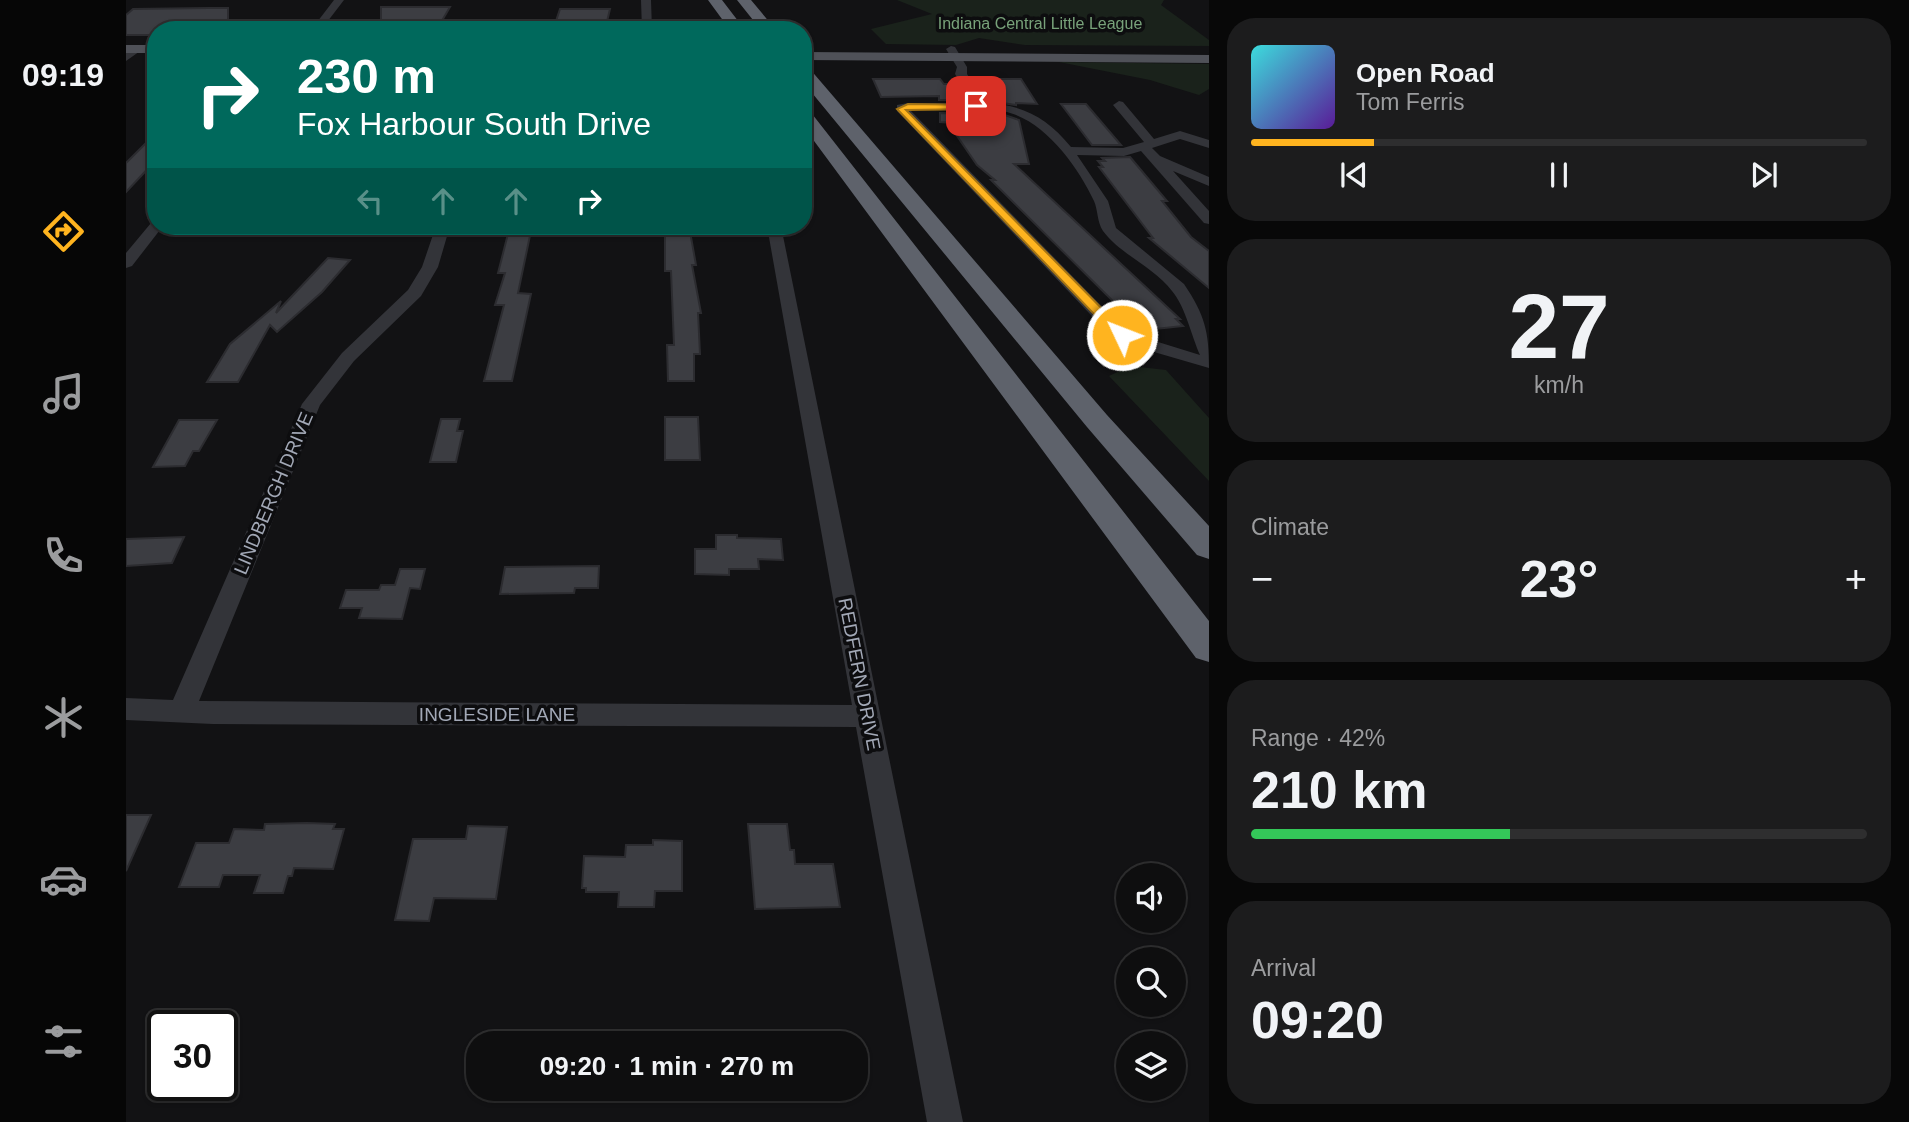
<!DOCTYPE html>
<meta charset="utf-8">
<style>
body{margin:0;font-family:Helvetica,sans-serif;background:#1c1c1d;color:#f1f3f6;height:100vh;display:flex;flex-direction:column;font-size:26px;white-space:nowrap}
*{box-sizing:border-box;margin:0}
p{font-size:23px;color:#9b9c9e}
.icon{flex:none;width:38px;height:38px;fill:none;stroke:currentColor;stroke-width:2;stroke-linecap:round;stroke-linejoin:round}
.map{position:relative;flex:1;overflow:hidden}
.sheet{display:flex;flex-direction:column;gap:18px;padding:18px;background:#080808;width:700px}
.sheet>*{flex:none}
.top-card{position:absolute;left:21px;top:21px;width:665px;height:214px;border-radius:28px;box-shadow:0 2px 5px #0004,0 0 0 2px #2e2e2f;background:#00695c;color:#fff;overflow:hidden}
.fabs{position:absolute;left:990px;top:863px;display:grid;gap:14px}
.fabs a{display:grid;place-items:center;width:70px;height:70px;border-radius:50%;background:#0e0e0f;box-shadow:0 2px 5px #0004,0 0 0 2px #2e2e2f;font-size:35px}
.speed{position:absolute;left:21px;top:1010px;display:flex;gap:14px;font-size:35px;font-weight:700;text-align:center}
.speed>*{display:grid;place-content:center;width:91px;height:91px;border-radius:50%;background:#0e0e0f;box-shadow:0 2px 5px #0004,0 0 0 2px #2e2e2f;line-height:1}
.speed .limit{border:4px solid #111;border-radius:10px;background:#fff;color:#111}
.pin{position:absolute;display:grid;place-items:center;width:60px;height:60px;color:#fff;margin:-30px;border-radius:14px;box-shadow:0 4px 10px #0006}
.me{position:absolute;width:77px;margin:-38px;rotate:313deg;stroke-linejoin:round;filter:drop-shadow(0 0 5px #0008)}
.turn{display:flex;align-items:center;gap:24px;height:147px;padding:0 35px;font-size:32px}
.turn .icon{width:91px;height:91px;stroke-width:2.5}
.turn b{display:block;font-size:49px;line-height:60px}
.lanes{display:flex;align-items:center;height:66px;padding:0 35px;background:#0003;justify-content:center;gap:35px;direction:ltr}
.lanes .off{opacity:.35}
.big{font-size:52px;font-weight:700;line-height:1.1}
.sheet .tile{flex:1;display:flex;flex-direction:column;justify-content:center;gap:10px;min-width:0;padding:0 24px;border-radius:28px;background:#1c1c1d}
.sheet .dial{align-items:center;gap:0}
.dial b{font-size:91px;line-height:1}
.song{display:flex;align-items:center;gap:21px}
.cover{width:84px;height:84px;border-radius:10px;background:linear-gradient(135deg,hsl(180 70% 55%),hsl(270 70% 35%))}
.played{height:7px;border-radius:4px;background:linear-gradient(90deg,#ffb41f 20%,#2e2e2f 20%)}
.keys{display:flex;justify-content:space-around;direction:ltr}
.heat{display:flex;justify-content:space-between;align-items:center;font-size:38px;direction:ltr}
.charge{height:10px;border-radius:5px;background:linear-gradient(90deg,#34c759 42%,#2e2e2f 0)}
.trip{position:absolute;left:340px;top:1031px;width:402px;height:70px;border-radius:28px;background:#0e0e0f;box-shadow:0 2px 5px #0004,0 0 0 2px #2e2e2f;font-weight:700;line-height:70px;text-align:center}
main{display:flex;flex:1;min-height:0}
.tab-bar{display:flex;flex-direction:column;width:126px;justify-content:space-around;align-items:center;background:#060606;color:#9b9c9e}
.tab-bar .icon{width:49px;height:49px}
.tab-bar .selected{color:#ffb41f}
.tab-bar b{font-size:32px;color:#f1f3f6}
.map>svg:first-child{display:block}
.green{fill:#1a221b}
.building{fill:#3c3d42;stroke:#2c2c30;stroke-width:2}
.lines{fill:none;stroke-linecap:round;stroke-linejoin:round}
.minor{fill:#333439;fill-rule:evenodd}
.major{fill:#4f5158;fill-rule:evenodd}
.highway{fill:#5e626b;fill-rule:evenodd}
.route{fill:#ffb41f;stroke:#a67514;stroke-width:2}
.labels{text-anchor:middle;stroke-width:7;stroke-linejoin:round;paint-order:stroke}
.far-park-label{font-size:16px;fill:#78a27a;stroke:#0d0d0f}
.street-label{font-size:19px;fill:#a2a8b6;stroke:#0d0d0f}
</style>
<main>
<nav class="tab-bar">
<b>09:19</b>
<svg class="icon selected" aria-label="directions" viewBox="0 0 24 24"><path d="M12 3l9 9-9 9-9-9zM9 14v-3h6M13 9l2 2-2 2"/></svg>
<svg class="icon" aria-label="music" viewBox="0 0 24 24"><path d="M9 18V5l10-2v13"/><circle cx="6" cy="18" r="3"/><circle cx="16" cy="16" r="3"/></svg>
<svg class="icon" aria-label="phone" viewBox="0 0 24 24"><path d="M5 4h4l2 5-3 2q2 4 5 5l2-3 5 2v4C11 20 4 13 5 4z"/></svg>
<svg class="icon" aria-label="climate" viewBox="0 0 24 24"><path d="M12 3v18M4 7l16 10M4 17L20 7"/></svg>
<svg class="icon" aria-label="car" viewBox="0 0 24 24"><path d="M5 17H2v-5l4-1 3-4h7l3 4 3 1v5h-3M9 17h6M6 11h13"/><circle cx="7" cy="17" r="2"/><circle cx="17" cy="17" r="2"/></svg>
<svg class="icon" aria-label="filters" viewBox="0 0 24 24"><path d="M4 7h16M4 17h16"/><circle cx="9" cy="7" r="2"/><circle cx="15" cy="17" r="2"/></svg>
</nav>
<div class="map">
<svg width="1083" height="1122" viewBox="0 0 1083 1122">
<rect width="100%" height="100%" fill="#121214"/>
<path class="green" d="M771 0H1038L1035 5 1083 40V46L899 45 853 38 830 45 760 44 745 29 806 14Z
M933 62 1083 64V89L1073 95 1024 80Z
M1004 366 1040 370 1083 418V481L983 376Z"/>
<path class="building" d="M255 7H324L314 24H255Z
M82 8H102V30H30V35H0V15L7 9Z
M434 9H484L479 30H427Z
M747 79H814L818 84H832L843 100H813V96L755 97Z
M862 79H895L911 104 890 103V105L862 101 851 84 865 85Z
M935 104H960L995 145H966Z
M814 113 876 114 893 120 903 164H888L1054 319H1050L1057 326 1020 330 1014 324H1010L865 180H869L851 165 827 130 828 123 814 122Z
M30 133V160L0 192V163Z
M1004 157 1041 201H1036L1065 237 1083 251V288L1023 238H1027L973 167H977L972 161H979L976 158Z
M384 226H406L392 293 405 294 386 381H358L378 305H369L379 273H372Z
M539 226H563L570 265H566L575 313H572L574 354H568V381H542L541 345H548L545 271H539Z
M202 258 224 260 196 292 151 332 144 325 112 382H81L104 344 155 301 150 313Z
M539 417H572L574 460H539Z
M315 419H334L331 431H337L330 462H304Z
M53 420H91L73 451H67L59 466 27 467Z
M590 535H611V538L655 539 657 560 632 559 633 569H603V575L569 574V549H590Z
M58 537 46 563 0 566V539Z
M473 566 472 588H449L448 593 374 594 379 567Z
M274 569H299L294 589 284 588 276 619 233 618 236 608H214L220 590H253L255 585H269Z
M0 815H25L0 871Z
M181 823 209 824 207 829H218L207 869 168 868 166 876H162L157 893H128L134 875H97L93 887H53L70 843H103L108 829 138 830 139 824Z
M622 824H661L664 850H668L669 864H707L714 907 629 909Z
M342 826 381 827 370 899 308 898 303 921 269 920 287 839H340Z
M527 840 556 841V891H529L528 907H492L493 892H460V888H456L458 856 499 857 500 845H527Z"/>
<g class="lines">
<path class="minor" d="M208 0H218L195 30H185Z
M515 0H525L526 30H516Z
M825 46 829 47 841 67V74L860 103C898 105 921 118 945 147L997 148 1018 142 987 105 993 101 997 102 1028 139 1054 131 1083 140V148L1054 139 1026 148 1034 156 1083 177V186L1047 171 1083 211V224L1078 223 1015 151 998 156 951 155 982 201 990 228 1058 284C1079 315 1083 332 1083 368L1004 345 983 334 771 111V105L782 103H848L829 74 831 67 820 49ZM784 110 876 111C917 118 951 165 968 201 972 210 971 222 977 231 995 255 1028 267 1046 291 1060 308 1065 335 1074 355L1016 337 995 326Z
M8 47 17 49 0 61V53Z
M30 222V226H37L6 266 0 268V253L25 223Z
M310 226H324L312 267 295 296 228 361 194 405 73 701 726 705 641 226H655L837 1122H801L730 727 87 724 0 720V698L47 700 176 404 216 353 282 290 296 267Z"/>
<path class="major" d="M0 45H30V53H0Z
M677 52 1083 55V63L677 60Z"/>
<path class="highway" d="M582 0H596L619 30H604Z
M611 0H625L650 30H635Z
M677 66 683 68 981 415 1083 526V559L1071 555 961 427 677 82Z
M677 109 683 110 1083 621V662L1070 658 677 126Z"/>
</g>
<path class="route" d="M782 104 853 105 850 109 780 110 1000 333V338H991L771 109Z"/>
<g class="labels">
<g class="far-park-label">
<text x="914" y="29">Indiana Central Little League</text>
</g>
<g class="street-label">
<text transform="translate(147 493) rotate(-67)" y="7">LINDBERGH DRIVE</text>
<text transform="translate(734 674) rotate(79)" y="7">REDFERN DRIVE</text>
<text x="371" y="721">INGLESIDE LANE</text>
</g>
</g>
</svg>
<div class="fabs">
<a><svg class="icon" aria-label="sound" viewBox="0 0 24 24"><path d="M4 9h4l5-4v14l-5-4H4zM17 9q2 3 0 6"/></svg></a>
<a><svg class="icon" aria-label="search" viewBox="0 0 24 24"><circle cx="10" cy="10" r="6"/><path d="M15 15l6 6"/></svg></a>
<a><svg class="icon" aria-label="layers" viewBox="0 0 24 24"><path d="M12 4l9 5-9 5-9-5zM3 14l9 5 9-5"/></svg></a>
</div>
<div class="speed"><div class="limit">30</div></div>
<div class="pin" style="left:850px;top:106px;background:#d93025"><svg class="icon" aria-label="arrive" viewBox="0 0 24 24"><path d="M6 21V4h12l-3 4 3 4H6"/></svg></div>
<svg class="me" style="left:996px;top:335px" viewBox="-20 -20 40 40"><circle r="17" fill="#ffb41f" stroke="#fff" stroke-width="3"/><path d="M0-11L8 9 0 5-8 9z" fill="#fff"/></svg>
<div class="trip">09:20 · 1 min · 270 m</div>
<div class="top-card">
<div class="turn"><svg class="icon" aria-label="right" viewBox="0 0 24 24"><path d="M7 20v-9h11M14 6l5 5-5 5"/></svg><div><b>230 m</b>Fox Harbour South Drive</div></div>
<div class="lanes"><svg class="icon off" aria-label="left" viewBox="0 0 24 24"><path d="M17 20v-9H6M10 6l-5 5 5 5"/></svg><svg class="icon off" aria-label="ahead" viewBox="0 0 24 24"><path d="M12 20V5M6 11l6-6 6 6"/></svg><svg class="icon off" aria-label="ahead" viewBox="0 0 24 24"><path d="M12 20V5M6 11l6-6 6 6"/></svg><svg class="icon" aria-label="right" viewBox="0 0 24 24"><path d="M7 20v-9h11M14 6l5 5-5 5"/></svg></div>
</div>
</div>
<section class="sheet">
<div class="tile">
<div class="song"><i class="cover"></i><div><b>Open Road</b><p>Tom Ferris</p></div></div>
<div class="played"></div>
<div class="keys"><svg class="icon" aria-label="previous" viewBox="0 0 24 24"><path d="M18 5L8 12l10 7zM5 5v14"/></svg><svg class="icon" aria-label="pause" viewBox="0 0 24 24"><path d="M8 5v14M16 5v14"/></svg><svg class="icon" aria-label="next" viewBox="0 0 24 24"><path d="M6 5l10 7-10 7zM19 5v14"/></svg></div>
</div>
<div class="tile dial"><b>27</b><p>km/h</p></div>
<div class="tile"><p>Climate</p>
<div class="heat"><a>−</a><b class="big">23°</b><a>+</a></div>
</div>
<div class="tile"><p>Range · 42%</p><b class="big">210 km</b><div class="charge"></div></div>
<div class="tile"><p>Arrival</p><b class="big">09:20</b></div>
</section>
</main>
